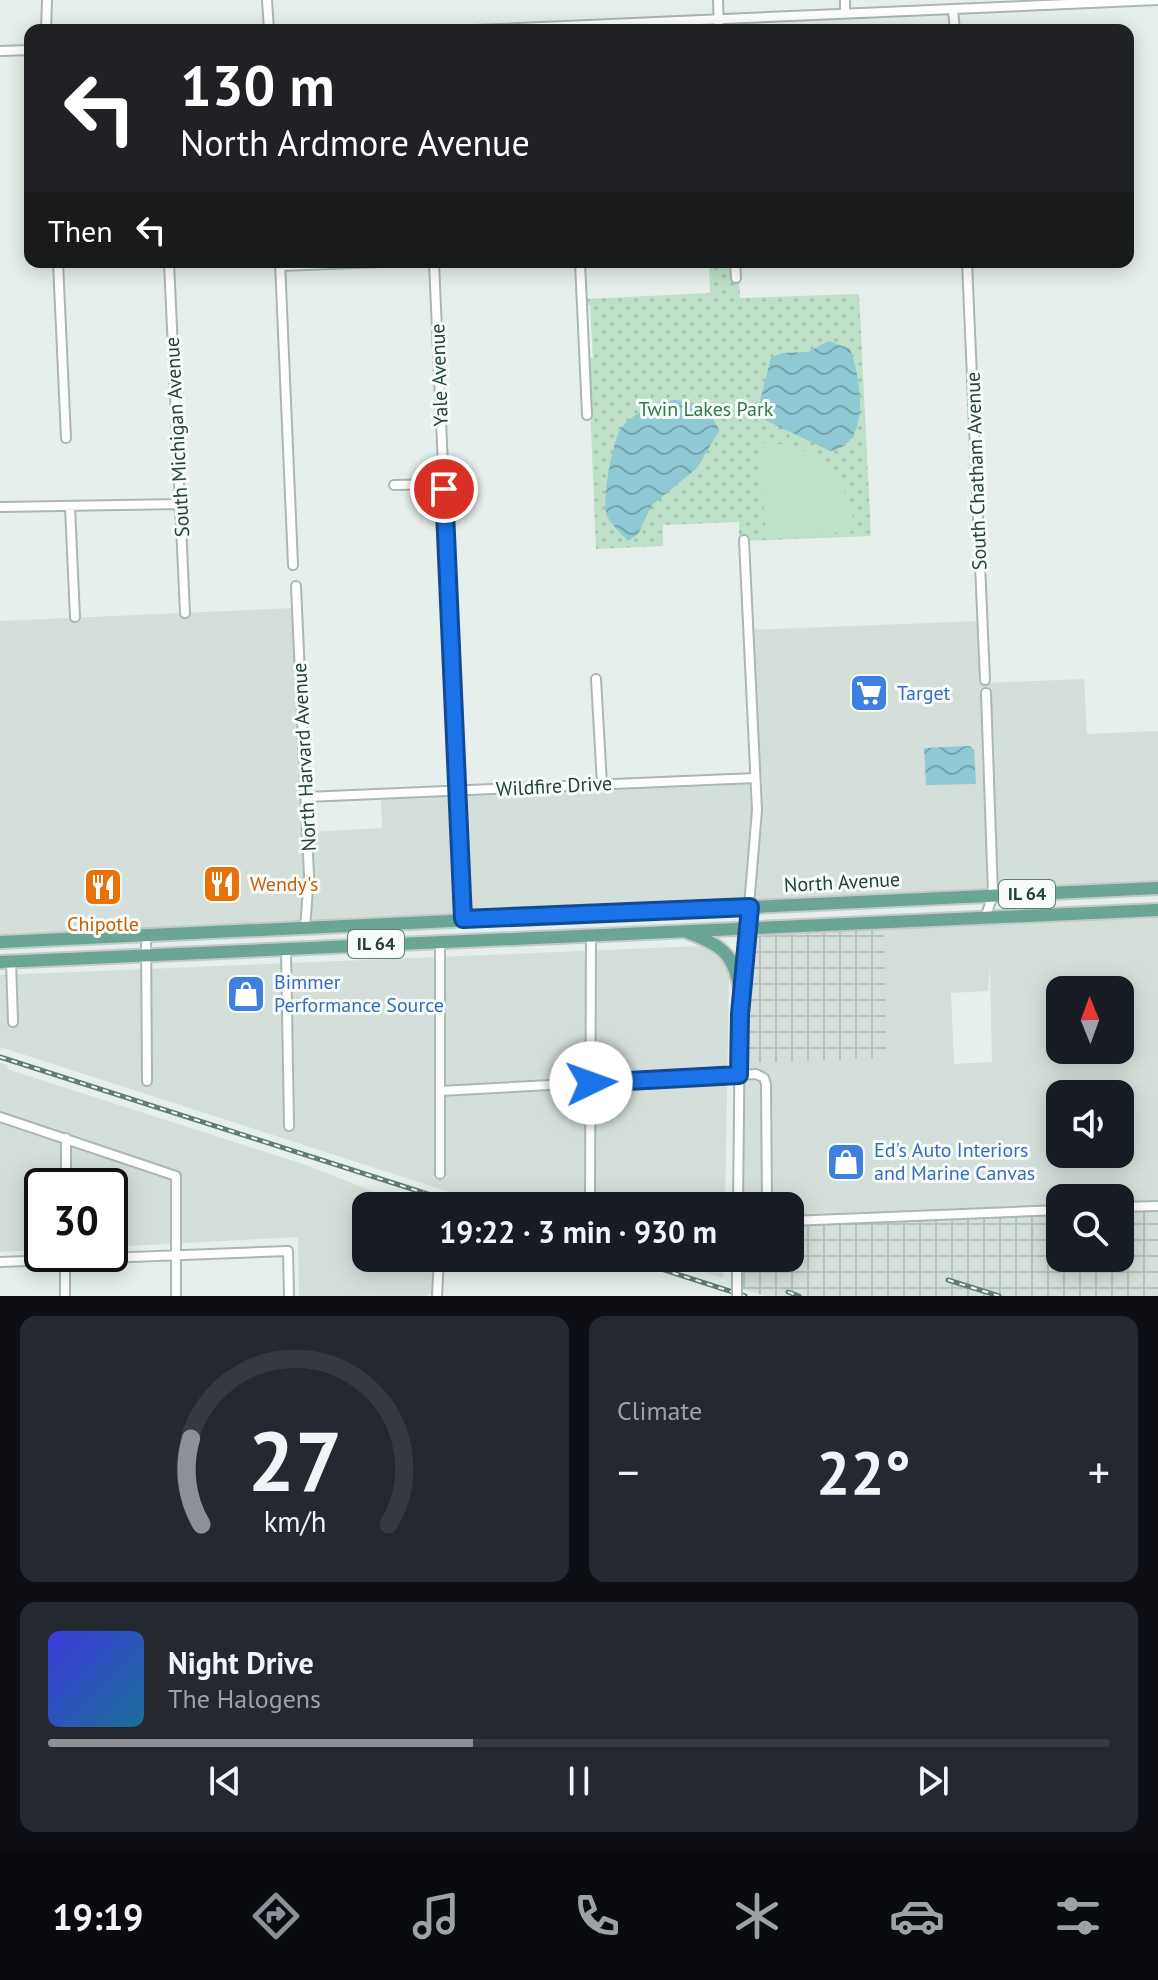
<!DOCTYPE html>
<meta charset="utf-8">
<style>
body{margin:0;font-family:"PT Sans",sans-serif;background:#242831;color:#f1f3f6;height:100vh;display:flex;flex-direction:column;font-size:30px;white-space:nowrap}
*{box-sizing:border-box;margin:0}
p{font-size:26px;color:#9ea1a6}
.icon{flex:none;width:44px;height:44px;fill:none;stroke:currentColor;stroke-width:2;stroke-linecap:round;stroke-linejoin:round}
.map{position:relative;height:1296px;overflow:hidden}
.drawer{display:flex;flex-direction:column;gap:20px;padding:20px;background:#0d0f14;flex:1}
.drawer>*{flex:none}
.top-card{position:absolute;left:24px;top:24px;width:1110px;height:244px;border-radius:16px;box-shadow:0 4px 20px #0003;background:#202124;color:#fff;overflow:hidden}
.needle{width:52px;rotate:359deg}
.controls{position:absolute;left:1046px;top:976px;display:grid;gap:16px}
.controls a{display:grid;place-items:center;width:88px;height:88px;border-radius:16px;background:#171b24;box-shadow:0 4px 20px #0003;font-size:40px}
.speed{position:absolute;left:24px;top:1168px;display:flex;gap:16px;font-size:40px;font-weight:700;text-align:center}
.speed>*{display:grid;place-content:center;width:104px;height:104px;border-radius:50%;background:#171b24;box-shadow:0 4px 20px #0003;line-height:1}
.speed .limit{border:4px solid #111;border-radius:12px;background:#fff;color:#111}
.pin{position:absolute;display:grid;place-items:center;width:68px;height:68px;color:#fff;margin:-34px;border:4px solid #fff;border-radius:50%;box-shadow:0 2px 8px #0007}
.me{position:absolute;width:88px;margin:-44px;rotate:87deg;stroke-linejoin:round;filter:drop-shadow(0 0 6px #0008)}
.turn{display:flex;align-items:center;gap:28px;height:168px;padding:0 24px;font-size:36px}
.turn .icon{width:104px;height:104px;stroke-width:2.5}
.turn b{display:block;font-size:56px;line-height:68px}
.then{display:flex;align-items:center;height:76px;padding:0 24px;background:#0003;gap:16px;font-size:30px}
.big{font-size:60px;font-weight:600;line-height:1.1}
.drawer .card{flex:1;display:flex;flex-direction:column;justify-content:center;gap:12px;min-width:0;padding:0 28px;border-radius:16px;background:#242831}
.drawer .dial{align-items:center;gap:0}
.dial svg{height:208px;overflow:visible;fill:none;stroke:#363941;stroke-width:7;stroke-linecap:round;text-anchor:middle}
.dial text{fill:#f1f3f6;stroke:none}
.song{display:flex;align-items:center;gap:24px}
.cover{width:96px;height:96px;border-radius:12px;background:linear-gradient(135deg,hsl(240 70% 55%),hsl(200 70% 35%))}
.played{height:8px;border-radius:4px;background:linear-gradient(90deg,#8c9099 40%,#363941 40%)}
.keys{display:flex;justify-content:space-around;direction:ltr}
.heat{display:flex;justify-content:space-between;align-items:center;font-size:44px;direction:ltr}
.drawer .tiles{flex:1;display:grid;gap:20px;grid-template-columns:1fr 1fr}
.card:last-child{grid-column:span 2}
.trip{position:absolute;left:352px;top:1192px;width:452px;height:80px;border-radius:16px;background:#171b24;box-shadow:0 4px 20px #0003;font-weight:600;line-height:80px;text-align:center}
.menu{display:flex;height:128px;justify-content:space-around;align-items:center;background:#090b0e;color:#9ea1a6}
.menu .icon{width:56px;height:56px}
.menu .selected{color:#8c9099}
.menu b{font-size:36px;color:#f1f3f6}
.map>svg:first-child{display:block}
.built{fill:#d4dfda;fill-rule:evenodd}
.industrial{fill:url(#industrial-grid)}
.park{fill:url(#park-dots)}
.pitch{fill:#bfe0c8}
.water{fill:url(#water-waves)}
.lines{fill:none;stroke-linecap:round;stroke-linejoin:round}
.street-casing{stroke:#a8b8b2;stroke-width:12}
.primary-casing{stroke:#c2cac8;stroke-width:16}
.street{stroke:#fff;stroke-width:8}
.primary{stroke:#6aa596;stroke-width:12}
.rail-casing{stroke:#5f7d75;stroke-width:5}
.rail{stroke:#f7fbf9;stroke-width:2;stroke-dasharray:6;stroke-linecap:butt}
.street-bridge-casing{stroke:#a8b8b2;stroke-width:12;stroke-linecap:butt}
.street-bridge{stroke:#fff;stroke-width:8}
.route-casing{stroke:#114b97;stroke-width:20}
.route{stroke:#1a73e8;stroke-width:14}
.labels{text-anchor:middle;stroke-width:6;stroke-linejoin:round;paint-order:stroke}
.shield{fill:#f7fbf9;stroke:#637a73;stroke-width:2}
.shield-label{font-size:18px;font-weight:bold;fill:#24423a}
.street-label{font-size:20px;fill:#24423a;stroke:#f7fbf9}
.park-label{font-size:20px;fill:#2d7a4b;stroke:#f7fbf9}
.shop-label{font-size:20px;fill:#366cbe;stroke:#f7fbf9;text-anchor:start}
.food-label{font-size:20px;fill:#c56008;stroke:#f7fbf9;text-anchor:start}
</style>
<div class="map">
<svg width="1158" height="1296" viewBox="0 0 1158 1296">
<defs>
<pattern id="industrial-grid" width="8" height="8" patternUnits="userSpaceOnUse" patternTransform="scale(2)"><rect width="8" height="8" fill="#d4dfda"/><path d="M0 4h8M4 0v8" fill="none" stroke="#b6c1bc"/></pattern>
<pattern id="park-dots" width="8" height="8" patternUnits="userSpaceOnUse" patternTransform="scale(2)"><rect width="8" height="8" fill="#bfe0c8"/><path d="M2 2h.1M6 6h.1" fill="none" stroke="#a4c1ad" stroke-width="1.8" stroke-linecap="round"/></pattern>
<pattern id="water-waves" width="16" height="10" patternUnits="userSpaceOnUse" patternTransform="scale(2)"><rect width="16" height="10" fill="#8ec9d4"/><path d="M0 5q4-4 8 0t8 0" fill="none" stroke="#74a5ad"/></pattern>
</defs>
<rect width="100%" height="100%" fill="#e6efeb"/>
<path class="built" d="M293 608 306 876 302 924 0 935V621Z
M980 621 983 683 1084 679 1087 734 1158 731V885L751 901 758 835 749 630Z
M753 780V860L745 902 466 915 459 793Z
M455 794 461 917 307 926 309 832 382 828 381 796Z
M1158 913V1208L1120 1209V1198H1060V1211L790 1220V1206H742L743 1063 884 923ZM990 968 992 1062 954 1064 951 993 988 991ZM1060 990H1120V1050H1060ZM1060 1094H1120V1154H1060Z
M701 946 718 954 726 964 729 977 725 1206H493L0 1047V975Z
M0 1063 8 1065 7 1069 306 1165 410 1206H366V1258H435L434 1292 426 1296H299L298 1237 110 1247V1186H42V1250L0 1252Z
M657 1258H724L723 1278Z"/>
<path class="industrial" d="M884 923 886 1058 743 1063 749 930Z
M1158 1208V1296H765L741 1288V1258H790V1220L1060 1211V1258H1120V1209Z"/>
<path class="park" d="M709 262H738L740 298 859 294 871 536 739 541V522L663 525V546L596 549 588 359 593 358 590 305H585L584 299 710 293Z"/>
<path class="pitch" d="M759 443C816 441 850 476 855 531L773 537 766 533Z"/>
<path class="water" d="M829 341 850 349C861 377 872 446 830 451L765 420 759 405 771 358 782 353 808 352Z
M672 400C691 399 714 412 719 431L697 468 652 505 638 534 628 541C622 534 612 525 608 518 600 506 613 437 622 427 635 411 654 407 672 400Z
M970 746 974 750 976 784 926 785 924 748Z"/>
<g class="lines">
<g class="street-casing">
<path id="street" d="M267 0 269 30
M718 0 719 30
M953 10 955 30
M845 13V0
M46 30 47 0
M474 30 1158 0
M0 51 30 50
M58 262 66 438
M169 262 185 613
M280 262 293 565
M434 262 463 919
M580 262 587 415
M735 262 736 278
M967 262 985 680
M280 266 383 262
M394 485 444 484
M0 507 181 504
M70 507 75 617
M296 586 309 876 305 928
M596 679 602 784
M306 797 755 778
M985 918 993 895 986 693
M146 934 147 1081
M286 948 289 1126
M11 961 13 1022
M440 1091 756 1074 764 1078 766 1084 767 1206
M0 1117 176 1176V1296
M440 1174V941
M66 1186V1138
M590 1206 591 935
M738 1206 740 1014 757 810 744 540
M1120 1207 1158 1206
M790 1221 1060 1210
M0 1262 288 1251 289 1296
M65 1296V1257
M437 1296 439 1258"/>
</g>
<g class="primary-casing">
<path id="primary" d="M689 933C727 948 732 954 741 993
M0 942 1158 888
M0 962 1158 910"/>
</g>
<use href="#street" class="street"/>
<use href="#primary" class="primary"/>
<g class="rail-casing">
<path id="rail" d="M0 1057 465 1206
M627 1258 745 1296
M948 1280 999 1296
M788 1292 799 1296"/>
</g>
<use href="#rail" class="rail"/>
<g class="street-bridge-casing">
<path id="street-bridge" d="M737 1296V1263"/>
</g>
<use href="#street-bridge" class="street-bridge"/>
</g>
<g class="lines">
<g class="route-casing">
<path id="route" d="M444 489 463 919 750 907 740 1014 739 1075 591 1083"/>
</g>
<use href="#route" class="route"/>
</g>
<defs>
<g id="supermarket-square" transform="scale(2)"><rect x="-9" y="-9" width="18" height="18" rx="4" fill="#3f7fe0" stroke="#f7fbf9"/><path d="M-6-5.5h2.5l.6 2H6L4.5 2H-2.5L-4.4-4H-6ZM-1.5 3.2a1.3 1.3 0 1 0 .1 0ZM3 3.2a1.3 1.3 0 1 0 .1 0Z" fill="#fff"/></g>
<g id="restaurant-square" transform="scale(2)"><rect x="-9" y="-9" width="18" height="18" rx="4" fill="#e8710a" stroke="#f7fbf9"/><path d="M-5-6h1v4h1v-4h1v4h1v-4h1v5L-1.5 .5V6h-2V.5L-5-1ZM5-6V6H3V1.5H1.5Q1.5-4 5-6Z" fill="#fff"/></g>
<g id="shop-square" transform="scale(2)"><rect x="-9" y="-9" width="18" height="18" rx="4" fill="#3f7fe0" stroke="#f7fbf9"/><path d="M-5-2.5h2.3a2.7 3.5 0 0 1 5.4 0H5L5.5 6h-11ZM-1.5-2.5h3a1.5 2.3 0 0 0-3 0Z" fill="#fff"/></g>
</defs>
<g fill-rule="evenodd">
<use href="#supermarket-square" x="869" y="693"/>
<use href="#restaurant-square" x="222" y="884"/>
<use href="#restaurant-square" x="103" y="887"/>
<use href="#shop-square" x="246" y="994"/>
<use href="#shop-square" x="846" y="1162"/>
</g>
<g class="labels">
<g class="shield">
<rect x="999" y="880" width="56" height="28" rx="6"/>
<rect x="348" y="930" width="56" height="28" rx="6"/>
</g>
<g class="shield-label">
<text x="1027" y="900">IL 64</text>
<text x="376" y="950">IL 64</text>
</g>
<g class="street-label">
<text transform="translate(439 375) rotate(-92)" y="7">Yale Avenue</text>
<text transform="translate(177 437) rotate(-93)" y="7">South Michigan Avenue</text>
<text transform="translate(976 471) rotate(-92)" y="7">South Chatham Avenue</text>
<text transform="translate(304 757) rotate(-93)" y="7">North Harvard Avenue</text>
<text transform="translate(554 786) rotate(-3)" y="7">Wildfire Drive</text>
<text transform="translate(842 882) rotate(-3)" y="7">North Avenue</text>
</g>
<g class="park-label">
<text x="706" y="416">Twin Lakes Park</text>
</g>
<g class="shop-label">
<text x="897" y="700">Target</text>
<text x="274" y="989">Bimmer<tspan x="274" dy="23">Performance Source</tspan></text>
<text x="874" y="1157">Ed's Auto Interiors<tspan x="874" dy="23">and Marine Canvas</tspan></text>
</g>
<g class="food-label">
<text x="250" y="891">Wendy's</text>
<text x="103" y="931" text-anchor="middle">Chipotle</text>
</g>
</g>
</svg>
<div class="controls">
<a><svg class="needle" viewBox="-14 -14 28 28"><path d="M0-13l5 13h-10z" fill="#e53935"/><path d="M0 13l5-13h-10z" fill="#9ea1a6"/></svg></a>
<a><svg class="icon" aria-label="sound" viewBox="0 0 24 24"><path d="M4 9h4l5-4v14l-5-4H4zM17 9q2 3 0 6"/></svg></a>
<a><svg class="icon" aria-label="search" viewBox="0 0 24 24"><circle cx="10" cy="10" r="6"/><path d="M15 15l6 6"/></svg></a>
</div>
<div class="speed"><div class="limit">30</div></div>
<div class="pin" style="left:444px;top:489px;background:#d93025"><svg class="icon" aria-label="arrive" viewBox="0 0 24 24"><path d="M6 21V4h12l-3 4 3 4H6"/></svg></div>
<svg class="me" style="left:591px;top:1083px" viewBox="-20 -20 40 40"><circle r="19" fill="#fff"/><path d="M0-13L10 11 0 6-10 11z" fill="#1a73e8"/></svg>
<div class="trip">19:22 · 3 min · 930 m</div>
<div class="top-card">
<div class="turn"><svg class="icon" aria-label="left" viewBox="0 0 24 24"><path d="M17 20v-9H6M10 6l-5 5 5 5"/></svg><div><b>130 m</b>North Ardmore Avenue</div></div>
<div class="then">Then<svg class="icon" aria-label="left" viewBox="0 0 24 24"><path d="M17 20v-9H6M10 6l-5 5 5 5"/></svg></div>
</div>
</div>
<section class="drawer">
<div class="tiles">
<div class="card dial"><svg viewBox="0 0 100 80">
<path d="M14 69A42 42 0 1 1 86 69"/>
<path d="M14 69A42 42 0 0 1 10 36" stroke="#8c9099"/>
<text x="50" y="56" font-size="32" font-weight="700">27</text>
<text x="50" y="72" font-size="11">km/h</text>
</svg></div>
<div class="card"><p>Climate</p>
<div class="heat"><a>−</a><b class="big">22°</b><a>+</a></div>
</div>
<div class="card">
<div class="song"><i class="cover"></i><div><b>Night Drive</b><p>The Halogens</p></div></div>
<div class="played"></div>
<div class="keys"><svg class="icon" aria-label="previous" viewBox="0 0 24 24"><path d="M18 5L8 12l10 7zM5 5v14"/></svg><svg class="icon" aria-label="pause" viewBox="0 0 24 24"><path d="M8 5v14M16 5v14"/></svg><svg class="icon" aria-label="next" viewBox="0 0 24 24"><path d="M6 5l10 7-10 7zM19 5v14"/></svg></div>
</div>
</div>
</section>
<nav class="menu">
<b>19:19</b>
<svg class="icon selected" aria-label="directions" viewBox="0 0 24 24"><path d="M12 3l9 9-9 9-9-9zM9 14v-3h6M13 9l2 2-2 2"/></svg>
<svg class="icon" aria-label="music" viewBox="0 0 24 24"><path d="M9 18V5l10-2v13"/><circle cx="6" cy="18" r="3"/><circle cx="16" cy="16" r="3"/></svg>
<svg class="icon" aria-label="phone" viewBox="0 0 24 24"><path d="M5 4h4l2 5-3 2q2 4 5 5l2-3 5 2v4C11 20 4 13 5 4z"/></svg>
<svg class="icon" aria-label="climate" viewBox="0 0 24 24"><path d="M12 3v18M4 7l16 10M4 17L20 7"/></svg>
<svg class="icon" aria-label="car" viewBox="0 0 24 24"><path d="M5 17H2v-5l4-1 3-4h7l3 4 3 1v5h-3M9 17h6M6 11h13"/><circle cx="7" cy="17" r="2"/><circle cx="17" cy="17" r="2"/></svg>
<svg class="icon" aria-label="filters" viewBox="0 0 24 24"><path d="M4 7h16M4 17h16"/><circle cx="9" cy="7" r="2"/><circle cx="15" cy="17" r="2"/></svg>
</nav>
